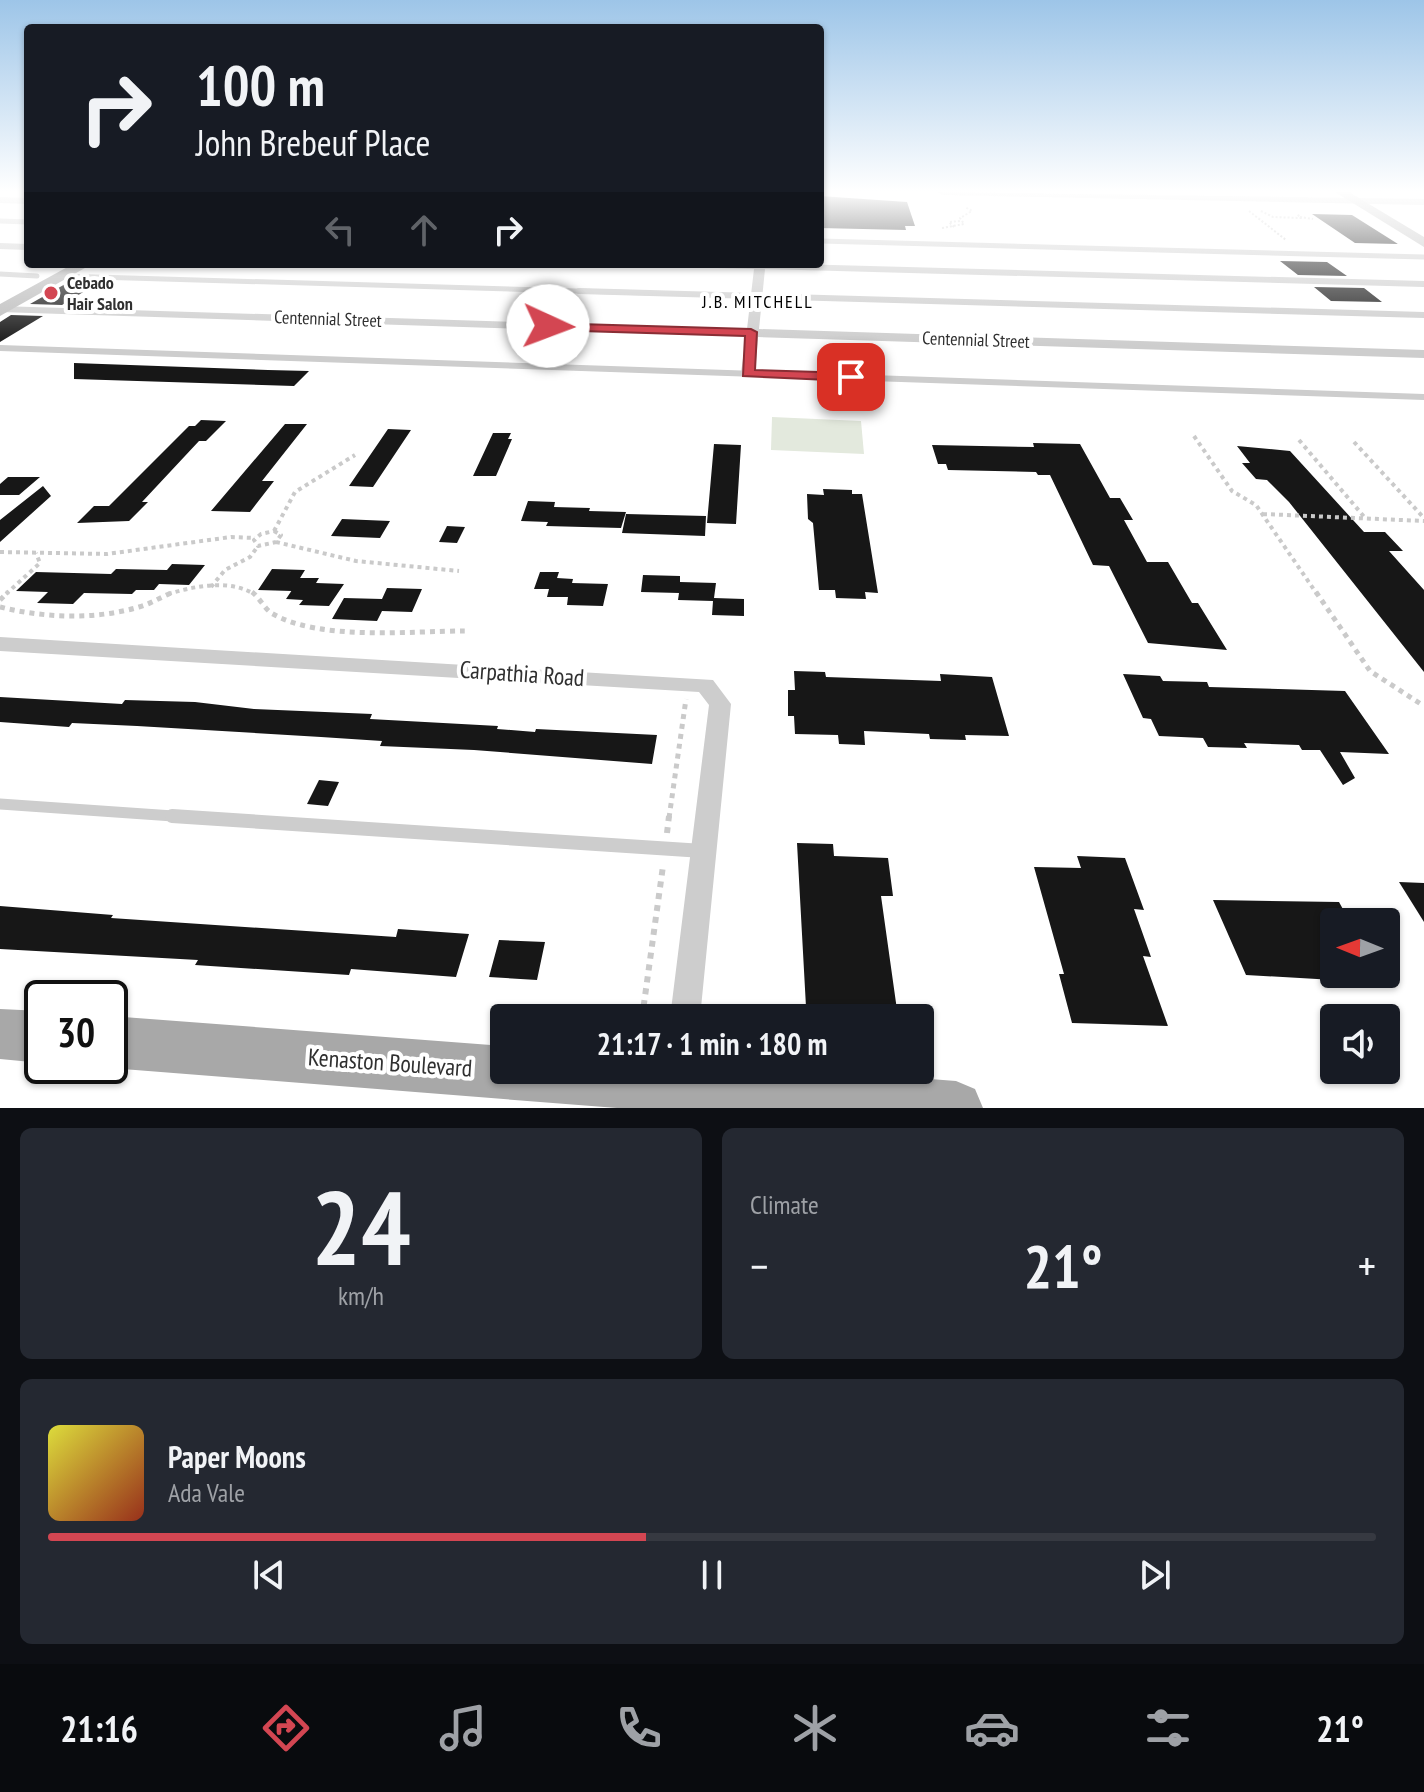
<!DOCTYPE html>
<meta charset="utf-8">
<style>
body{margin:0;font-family:"PT Sans Narrow",sans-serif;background:#242831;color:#f1f3f6;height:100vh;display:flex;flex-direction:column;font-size:30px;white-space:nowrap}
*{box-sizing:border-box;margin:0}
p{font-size:26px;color:#9ea1a6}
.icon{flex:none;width:44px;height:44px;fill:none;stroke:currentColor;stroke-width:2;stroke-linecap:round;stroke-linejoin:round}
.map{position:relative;height:1108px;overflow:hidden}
.details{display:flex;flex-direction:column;gap:20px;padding:20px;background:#0d0f14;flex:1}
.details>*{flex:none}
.guide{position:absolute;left:24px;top:24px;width:800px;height:244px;border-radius:8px;box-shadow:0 2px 6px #0004;background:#171b24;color:#f1f3f6;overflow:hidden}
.needle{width:52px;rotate:271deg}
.buttons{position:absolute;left:1320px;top:908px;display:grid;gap:16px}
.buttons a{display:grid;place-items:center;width:80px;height:80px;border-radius:8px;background:#171b24;box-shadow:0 2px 6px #0004;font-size:40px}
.speed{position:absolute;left:24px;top:980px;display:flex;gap:16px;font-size:40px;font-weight:700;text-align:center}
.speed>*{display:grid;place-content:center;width:104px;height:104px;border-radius:50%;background:#171b24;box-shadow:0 2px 6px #0004;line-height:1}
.speed .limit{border:4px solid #111;border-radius:12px;background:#fff;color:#111}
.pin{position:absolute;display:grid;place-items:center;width:68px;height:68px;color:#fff;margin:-34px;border-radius:16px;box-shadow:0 4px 12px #0006}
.me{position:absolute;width:88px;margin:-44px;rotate:92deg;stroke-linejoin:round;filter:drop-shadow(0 0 6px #0008)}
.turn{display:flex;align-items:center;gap:28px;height:168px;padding:0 40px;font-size:36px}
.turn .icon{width:104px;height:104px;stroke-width:2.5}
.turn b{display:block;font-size:56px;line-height:68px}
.lanes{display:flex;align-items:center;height:76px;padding:0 40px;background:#0003;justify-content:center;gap:40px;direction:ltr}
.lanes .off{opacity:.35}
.big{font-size:60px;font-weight:700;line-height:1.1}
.details .widget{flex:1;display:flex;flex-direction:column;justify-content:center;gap:12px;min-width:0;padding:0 28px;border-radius:12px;background:#242831}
.details .dial{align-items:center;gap:0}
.dial b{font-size:104px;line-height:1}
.song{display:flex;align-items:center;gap:24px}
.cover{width:96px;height:96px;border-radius:12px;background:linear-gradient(135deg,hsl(60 70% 55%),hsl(10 70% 35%))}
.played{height:8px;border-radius:4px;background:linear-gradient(90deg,#d34652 45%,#363941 45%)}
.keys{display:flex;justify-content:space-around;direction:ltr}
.heat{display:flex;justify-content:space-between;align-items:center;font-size:44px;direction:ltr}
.details .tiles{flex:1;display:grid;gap:20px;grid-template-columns:1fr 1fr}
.widget:last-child{grid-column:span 2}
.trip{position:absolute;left:490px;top:1004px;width:444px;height:80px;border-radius:8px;background:#171b24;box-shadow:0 2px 6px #0004;font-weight:700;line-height:80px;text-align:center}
.dock{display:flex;height:128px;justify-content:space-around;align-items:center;background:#090b0e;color:#9ea1a6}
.dock .icon{width:56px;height:56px}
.dock .active{color:#d34652}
.dock b{font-size:36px;color:#f1f3f6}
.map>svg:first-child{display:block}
.green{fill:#e3e9dd}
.building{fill:#171717}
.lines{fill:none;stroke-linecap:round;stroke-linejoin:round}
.path-far3{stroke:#cacaca;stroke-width:2;stroke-dasharray:2 2;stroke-linecap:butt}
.path-far2{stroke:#cacaca;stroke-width:4;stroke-dasharray:4 4;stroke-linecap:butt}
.path-far1{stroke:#cacaca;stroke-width:5;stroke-dasharray:5 5;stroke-linecap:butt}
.path{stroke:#cacaca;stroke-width:6;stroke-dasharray:6 6;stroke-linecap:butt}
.lane-far3{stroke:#cdcdcd;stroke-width:5}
.lane-far2{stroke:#cdcdcd;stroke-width:6}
.lane-far1{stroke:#cdcdcd;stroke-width:11}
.lane{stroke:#cdcdcd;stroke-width:14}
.street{fill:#cdcdcd;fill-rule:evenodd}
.secondary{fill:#bababa;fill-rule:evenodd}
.primary{fill:#a8a8a8;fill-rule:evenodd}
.route{fill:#d34652;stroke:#892e35;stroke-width:2}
.poi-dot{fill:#d34652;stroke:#fff;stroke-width:3}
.labels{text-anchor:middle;stroke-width:8;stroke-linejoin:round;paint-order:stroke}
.far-poi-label{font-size:18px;font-weight:bold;fill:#303030;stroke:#fff;text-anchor:start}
.far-neighbourhood-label{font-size:18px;letter-spacing:2px;fill:#000;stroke:#fff}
.far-street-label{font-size:18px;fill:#303030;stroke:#fff}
.near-street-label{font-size:24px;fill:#303030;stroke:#fff}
</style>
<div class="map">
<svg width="1424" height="1108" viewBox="0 0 1424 1108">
<rect width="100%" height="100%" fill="#fff"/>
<path class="green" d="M772 417 861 421 864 454 771 450Z"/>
<path class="building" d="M820 196 907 202 915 226H905L906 230 820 228Z
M1312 214 1352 215 1398 244 1355 243Z
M1280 261 1327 262 1347 276 1298 275Z
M67 283H98L62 305 30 304Z
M1314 287 1364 288 1382 302 1331 301Z
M11 315 43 316 0 342V322Z
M74 363 268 370 309 371 294 386 74 379Z
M201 420 226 421 206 441H199L142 502H148L129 521 77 523 94 506H109L189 426H195Z
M285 424H307L262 481H274L250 512 211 511Z
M388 429 411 430 373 487 349 486Z
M493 433H511L508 439H512L496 476H473Z
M1033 443 1080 444 1110 498H1120L1133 520H1124L1147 562H1168L1192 603H1198L1227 650 1148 643 1109 566 1093 565 1050 475H1038L1036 472 948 470 946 464H938L932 445 1034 447Z
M714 444 741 445 736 524 707 523Z
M1237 446 1290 451 1364 532H1385L1403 551H1389L1424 590V672L1289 502 1267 480 1256 479 1242 463H1250Z
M8 477H40L19 495H0V484Z
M43 486 51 496 0 542V520Z
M823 489 852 490V494H862L878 593 865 592 866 599 836 598 835 590H819L813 523 808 519 807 494 824 495Z
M528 501 555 502 554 507 590 508 589 511 626 512 621 528 546 526 548 522 521 521Z
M626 514 706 516 705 536 622 533Z
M342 519 390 521 380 538 331 536Z
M447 526 465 527 457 543 439 542Z
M172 564 205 565 189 585 159 584 154 590H136L132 594 84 593 73 604 37 603 48 592 16 591 36 572 111 574 116 569 167 570Z
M272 569 305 570 292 591 258 590Z
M540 572H559L557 578 573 579 572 583 608 584 603 606 567 605 568 597H547L549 589H534Z
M643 575 680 576V585V582L716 583 714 598 744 599V616L712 615 713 601 678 600 679 593 641 592Z
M300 578H319L316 583 344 584 329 606 299 605 303 600 286 599Z
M387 588 422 589 412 612 382 611 377 621 332 619 344 598 382 599Z
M794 671 825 672 826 677 941 681 940 674 992 677 1009 736 965 735 966 740 930 739 929 734 864 731 865 745 839 744 838 735 795 734 794 716H788V690H795Z
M1123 674 1160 676 1163 681 1207 682 1209 687 1345 691 1389 754 1340 752 1355 778 1343 785 1320 750H1302L1299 745 1244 743 1247 748 1208 747 1203 738 1159 736 1151 719 1143 718Z
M0 697 122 704 125 700 195 702 254 709 372 714 370 719 498 726 497 729 535 732 536 729 657 735 652 764 474 750 380 746 382 741 321 737 137 726 72 723 69 727 0 722Z
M319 780 339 782 328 806 307 804Z
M797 843 833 844 834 856 888 858 893 896H881L897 1010 806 1007Z
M1077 856 1125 858 1144 910 1134 909 1151 957 1143 956 1168 1026 1072 1023 1059 974H1064L1034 867 1081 868Z
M1399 882 1424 883V922Z
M1213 900 1339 902 1350 922H1334V980L1246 975Z
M0 906 113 915 111 918 396 937 398 929 469 934 456 977 351 969 349 975 195 965 198 960 0 949Z
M499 940 545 942 537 980 489 977Z"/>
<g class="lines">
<path class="path-far3" d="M1249 211 1286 240
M1261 211 1273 217 1301 218 1297 214
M1300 217 1313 219
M954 227 949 222 960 221
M942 228 964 224 960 218 972 211 965 207"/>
<path class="path-far2" d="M1194 436 1232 491 1256 505 1317 594
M1299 440 1366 519
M1354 442 1424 518
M1263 514 1424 521
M274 531 295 492 355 455
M274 531 281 535 276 542 258 546 254 540 261 534Z
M276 542 356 561 459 571
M0 552 107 554 231 537 255 538
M211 587 225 570 250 557 258 546
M6 594 40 563 36 553
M168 594C195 586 229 579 254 594"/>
<path class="path-far1" d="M252 592C260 598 265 610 273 614 321 641 410 631 465 631
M1316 592 1370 671 1424 706
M0 600 8 592
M0 607C44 618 95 620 139 607 151 604 162 596 174 592
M669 818 686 699"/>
<path class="path" d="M667 833 669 816
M642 1018 663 866"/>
<path class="lane-far3" d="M0 221 28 222
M820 241 1424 257
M0 274 37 276
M62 276 648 293"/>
<path class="lane-far2" d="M579 291 1424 315
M0 348 1424 397"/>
<path class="lane-far1" d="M0 804 202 818"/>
<path class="lane" d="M172 816 703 851"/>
<path class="street" d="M938 192 1424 199V205L942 195Z
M0 197 28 198V204L0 203Z
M0 243 28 244V250L0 249Z
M674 264H796L1424 281V287L765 269 759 329 1424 350V358L758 337 755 373 748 377 741 373 746 336 0 312V306L747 329 754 269 679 267Z
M0 637 713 680 731 704 700 1018H670L709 705 699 692 0 651Z"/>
<path class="secondary" d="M1335 192H1349L1424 237V247Z
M73 264H92L0 316V304Z"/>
<path class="primary" d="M0 1009 42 1011V1063L0 1059Z
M110 1016 504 1046V1070H813L956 1081 975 1089 983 1108H617L110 1068 106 1066H110Z"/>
</g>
<linearGradient id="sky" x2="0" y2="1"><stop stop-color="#9dc5e8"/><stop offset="0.55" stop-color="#fff"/><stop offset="1" stop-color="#fff" stop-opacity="0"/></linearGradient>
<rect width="1424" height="347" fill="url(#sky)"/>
<path class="route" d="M543 323 751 329 757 332 755 370 851 373 858 377 851 381 743 376 745 336 548 330 542 326Z"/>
<circle class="poi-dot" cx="51" cy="293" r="8"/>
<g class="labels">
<g class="far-poi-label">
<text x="67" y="289">Cebado<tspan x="67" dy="21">Hair Salon</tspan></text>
</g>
<g class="far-neighbourhood-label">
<text x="758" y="308">J.B. MITCHELL</text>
</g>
<g class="far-street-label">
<text transform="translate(328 319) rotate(2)" y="6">Centennial Street</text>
<text transform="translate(976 340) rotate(2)" y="6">Centennial Street</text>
</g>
<g class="near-street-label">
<text transform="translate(522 674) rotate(4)" y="8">Carpathia Road</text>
<text transform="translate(390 1063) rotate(4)" y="8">Kenaston Boulevard</text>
</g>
</g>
</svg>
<div class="buttons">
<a><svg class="needle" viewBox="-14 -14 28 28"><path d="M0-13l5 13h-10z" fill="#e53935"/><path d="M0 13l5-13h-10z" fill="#9ea1a6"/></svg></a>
<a><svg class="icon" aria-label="sound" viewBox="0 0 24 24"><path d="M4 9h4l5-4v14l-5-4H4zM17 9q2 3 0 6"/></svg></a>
</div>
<div class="speed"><div class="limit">30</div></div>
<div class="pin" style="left:851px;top:377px;background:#d93025"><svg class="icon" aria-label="arrive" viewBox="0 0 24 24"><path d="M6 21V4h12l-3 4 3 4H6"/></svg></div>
<svg class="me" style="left:548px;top:326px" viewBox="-20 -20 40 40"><circle r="19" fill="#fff"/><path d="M0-13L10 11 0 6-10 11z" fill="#d34652"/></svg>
<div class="trip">21:17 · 1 min · 180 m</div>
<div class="guide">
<div class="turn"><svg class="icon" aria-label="right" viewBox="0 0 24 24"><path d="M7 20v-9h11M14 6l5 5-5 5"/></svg><div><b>100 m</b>John Brebeuf Place</div></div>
<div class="lanes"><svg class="icon off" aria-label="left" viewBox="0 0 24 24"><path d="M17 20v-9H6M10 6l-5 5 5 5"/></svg><svg class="icon off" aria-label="ahead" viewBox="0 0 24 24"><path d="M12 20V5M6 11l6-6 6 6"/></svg><svg class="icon" aria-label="right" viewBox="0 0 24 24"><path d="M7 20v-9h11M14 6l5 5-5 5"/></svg></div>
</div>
</div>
<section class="details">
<div class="tiles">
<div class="widget dial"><b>24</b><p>km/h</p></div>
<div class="widget"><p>Climate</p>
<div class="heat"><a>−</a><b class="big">21°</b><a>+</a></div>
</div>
<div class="widget">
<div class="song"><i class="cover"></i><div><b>Paper Moons</b><p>Ada Vale</p></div></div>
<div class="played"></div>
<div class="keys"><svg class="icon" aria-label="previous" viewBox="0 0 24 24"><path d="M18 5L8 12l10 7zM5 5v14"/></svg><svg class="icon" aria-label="pause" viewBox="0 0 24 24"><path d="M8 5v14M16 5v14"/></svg><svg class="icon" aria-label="next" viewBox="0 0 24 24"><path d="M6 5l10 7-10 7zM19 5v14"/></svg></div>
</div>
</div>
</section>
<nav class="dock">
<b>21:16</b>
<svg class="icon active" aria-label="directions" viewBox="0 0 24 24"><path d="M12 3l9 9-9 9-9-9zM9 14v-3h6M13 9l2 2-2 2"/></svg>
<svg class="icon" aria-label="music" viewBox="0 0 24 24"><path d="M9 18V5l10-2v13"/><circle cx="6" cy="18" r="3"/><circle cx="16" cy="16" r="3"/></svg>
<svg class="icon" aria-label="phone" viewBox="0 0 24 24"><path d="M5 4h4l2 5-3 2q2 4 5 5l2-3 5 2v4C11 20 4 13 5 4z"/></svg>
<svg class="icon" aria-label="climate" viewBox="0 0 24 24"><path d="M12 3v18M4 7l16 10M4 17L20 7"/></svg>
<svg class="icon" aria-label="car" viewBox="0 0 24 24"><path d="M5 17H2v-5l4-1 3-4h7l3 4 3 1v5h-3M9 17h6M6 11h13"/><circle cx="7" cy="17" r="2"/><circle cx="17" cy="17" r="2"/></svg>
<svg class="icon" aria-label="filters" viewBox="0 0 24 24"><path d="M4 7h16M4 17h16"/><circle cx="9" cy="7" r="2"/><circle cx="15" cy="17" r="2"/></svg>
<b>21°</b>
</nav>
